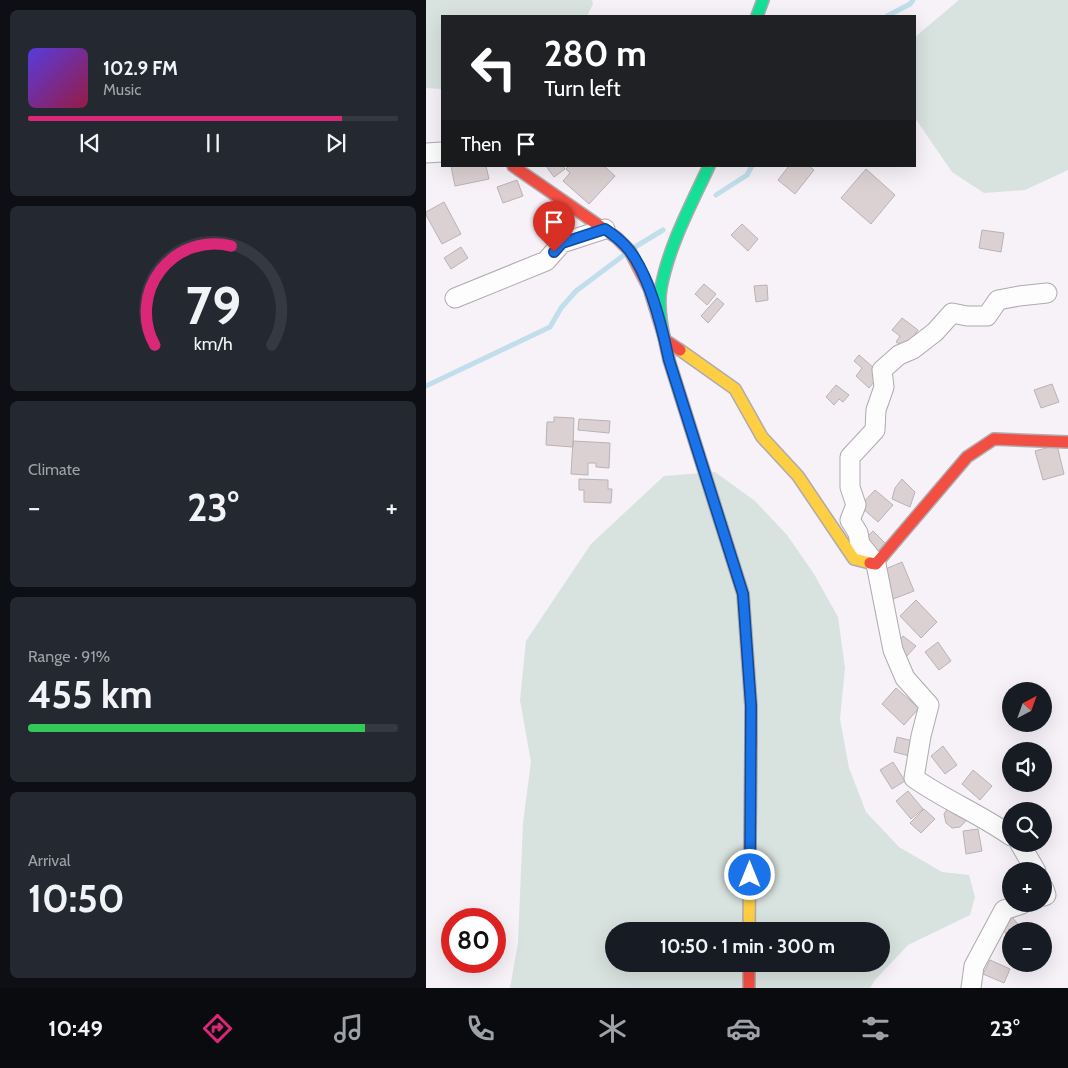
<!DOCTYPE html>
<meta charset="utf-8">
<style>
body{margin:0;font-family:Cabin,sans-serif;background:#242831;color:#f1f3f6;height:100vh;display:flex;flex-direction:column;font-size:19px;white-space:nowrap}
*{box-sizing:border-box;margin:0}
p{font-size:16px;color:#9ea1a6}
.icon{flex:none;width:28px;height:28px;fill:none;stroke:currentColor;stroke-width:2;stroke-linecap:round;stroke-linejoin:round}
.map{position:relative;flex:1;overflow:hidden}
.side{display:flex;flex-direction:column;gap:10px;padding:10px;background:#0d0f14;width:426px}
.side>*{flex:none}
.top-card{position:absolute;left:15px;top:15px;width:475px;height:152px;border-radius:0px;box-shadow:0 5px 20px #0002;background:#202124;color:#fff;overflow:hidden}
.needle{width:32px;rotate:41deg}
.tools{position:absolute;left:576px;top:682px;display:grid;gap:10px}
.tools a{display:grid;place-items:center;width:50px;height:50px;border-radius:50%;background:#171b24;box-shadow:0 5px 20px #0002;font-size:25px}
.speed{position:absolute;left:15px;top:908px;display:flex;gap:10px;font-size:25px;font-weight:700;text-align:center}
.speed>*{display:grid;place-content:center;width:65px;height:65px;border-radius:50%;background:#171b24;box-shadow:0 5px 20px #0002;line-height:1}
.speed .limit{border:8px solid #d22;background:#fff;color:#111}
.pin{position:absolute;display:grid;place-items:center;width:42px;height:42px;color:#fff;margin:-51px -21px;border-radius:50% 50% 50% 0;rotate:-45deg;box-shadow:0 0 5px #0007}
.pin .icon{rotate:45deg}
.me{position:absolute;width:55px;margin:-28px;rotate:0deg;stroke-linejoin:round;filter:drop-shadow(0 0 4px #0008)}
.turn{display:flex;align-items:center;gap:18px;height:105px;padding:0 20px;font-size:22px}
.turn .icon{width:65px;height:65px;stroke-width:2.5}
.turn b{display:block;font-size:35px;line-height:42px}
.then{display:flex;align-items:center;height:48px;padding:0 20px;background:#0003;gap:10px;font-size:19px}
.big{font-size:38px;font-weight:700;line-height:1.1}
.side .card{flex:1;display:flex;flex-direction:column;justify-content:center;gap:8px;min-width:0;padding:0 18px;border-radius:8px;background:#242831}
.side .dial{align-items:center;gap:0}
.dial svg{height:130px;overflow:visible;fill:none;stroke:#363941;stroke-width:7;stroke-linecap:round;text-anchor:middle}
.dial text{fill:#f1f3f6;stroke:none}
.song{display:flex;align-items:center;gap:15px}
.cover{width:60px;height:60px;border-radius:8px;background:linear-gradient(135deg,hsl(250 70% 55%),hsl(340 70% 35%))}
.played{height:5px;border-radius:2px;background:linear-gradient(90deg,#db2777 85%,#363941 85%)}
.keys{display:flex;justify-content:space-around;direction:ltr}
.heat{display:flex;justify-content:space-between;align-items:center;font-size:28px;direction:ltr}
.charge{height:8px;border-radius:4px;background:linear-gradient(90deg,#34c759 91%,#363941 0)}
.trip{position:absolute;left:179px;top:922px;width:285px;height:50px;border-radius:25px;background:#171b24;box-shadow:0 5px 20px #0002;font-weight:700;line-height:50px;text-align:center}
.tab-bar{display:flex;height:80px;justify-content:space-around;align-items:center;background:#090b0e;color:#9ea1a6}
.tab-bar .icon{width:35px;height:35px}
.tab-bar .on{color:#db2777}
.tab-bar b{font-size:22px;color:#f1f3f6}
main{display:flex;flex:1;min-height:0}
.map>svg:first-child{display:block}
.green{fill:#d8e2de;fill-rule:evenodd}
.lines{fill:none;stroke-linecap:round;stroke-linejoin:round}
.stream{stroke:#c0deeb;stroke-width:5}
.building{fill:#dcd1d2;stroke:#b9b3b6}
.street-casing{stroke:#aeaaae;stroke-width:21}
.fast-casing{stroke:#aeaaae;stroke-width:14}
.slow-casing{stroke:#aeaaae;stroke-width:14}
.jam-casing{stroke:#aeaaae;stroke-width:14}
.street{stroke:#fefdfe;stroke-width:19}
.fast{stroke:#16e098;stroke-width:11}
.slow{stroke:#ffcf43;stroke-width:11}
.jam{stroke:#f24e42;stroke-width:11}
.route-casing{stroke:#114b97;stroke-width:12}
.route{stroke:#1a73e8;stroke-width:9}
</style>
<main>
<section class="side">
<div class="card">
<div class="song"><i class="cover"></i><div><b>102.9 FM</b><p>Music</p></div></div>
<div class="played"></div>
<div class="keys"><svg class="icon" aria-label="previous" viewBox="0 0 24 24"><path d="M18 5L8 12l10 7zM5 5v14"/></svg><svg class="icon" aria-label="pause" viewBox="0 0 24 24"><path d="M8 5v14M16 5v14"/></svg><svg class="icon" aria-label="next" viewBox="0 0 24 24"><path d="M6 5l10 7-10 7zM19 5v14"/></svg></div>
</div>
<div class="card dial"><svg viewBox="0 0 100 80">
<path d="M14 69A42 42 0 1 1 86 69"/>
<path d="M14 69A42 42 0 0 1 61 8" stroke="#db2777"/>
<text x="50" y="56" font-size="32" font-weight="700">79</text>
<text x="50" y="72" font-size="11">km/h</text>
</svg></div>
<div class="card"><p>Climate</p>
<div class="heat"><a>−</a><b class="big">23°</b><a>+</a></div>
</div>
<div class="card"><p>Range · 91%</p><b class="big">455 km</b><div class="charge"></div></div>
<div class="card"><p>Arrival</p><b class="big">10:50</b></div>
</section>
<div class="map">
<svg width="642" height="988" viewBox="0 0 642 988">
<rect width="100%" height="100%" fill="#f7f1f8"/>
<path class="green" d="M0 0H166L167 4 161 16H16V89L0 88Z
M533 0H642V170L599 190 558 193 526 172 489 118V37Z
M289 472 329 501 361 535 388 574 412 617 419 668 414 719 423 768 440 812 473 847 516 872 543 875 549 897 544 915 482 945 449 980 444 988H84L92 943 97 823 105 762 94 700 100 641 165 544 238 476ZM188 931H455V964H188Z"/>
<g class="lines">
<path class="stream" d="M461 16 484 4 487 0
M290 195 321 175 326 166
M209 247 237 230
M0 386 124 327 135 308 150 291 198 255"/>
</g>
<path class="building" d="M25 166H60L63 179 29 186Z
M120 166H137L139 169 128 177Z
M143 166H178L189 176 163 204 137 181 144 173 140 169Z
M363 166H383L388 170 369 194 352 180Z
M440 169 469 195 445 224 415 198Z
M91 180 97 196 77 203 71 187Z
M18 202 35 234 16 244 0 215V212Z
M316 224 332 239 322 251 305 235Z
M556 230 578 233 575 252 553 248Z
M35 247 42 258 25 269 18 258Z
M278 284 290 294 281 305 269 294Z
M341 285 342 300 330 302 328 286Z
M291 298 298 304 282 323 275 316Z
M476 318 492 330 479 348 470 342 474 336 466 330Z
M433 355 455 374 443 388 430 376 436 368 428 361Z
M626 384 633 402 615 408 608 390Z
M410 385 423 395 417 402 413 399 408 405 400 397Z
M128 417 148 418 147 447 120 445 121 422H128Z
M153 419 184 421 183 433 152 430Z
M147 441 184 443 183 468 170 467V463H162V475L145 474Z
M631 445 638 474 617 480 609 451Z
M153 479 182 480V489H186L185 503 158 502V490H153Z
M476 479 489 492 484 507 466 499 469 488Z
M449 490 467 505 452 522 434 506Z
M447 531 462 546 453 558 436 542Z
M476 562 488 591 467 599 455 571Z
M490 600 511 622 495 638 474 616Z
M477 636 490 646 480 657 468 647Z
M512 642 525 661 513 670 499 652Z
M470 688 493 708 478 725 456 704Z
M471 737 487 741 484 756 468 752Z
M517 746 531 765 519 774 505 756Z
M467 762 479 781 466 789 454 770Z
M547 770 566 786 554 800 536 784Z
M482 791 497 809 485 819 470 801Z
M522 808 540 818 539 822 534 827 526 828 520 823 518 814Z
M498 809 509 819 495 833 484 823Z
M552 829 556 851 540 854 537 831Z
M585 916 598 931H585V939L573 926Z
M564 960 584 969 578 983 557 974Z"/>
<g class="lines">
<g class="street-casing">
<path id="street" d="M0 153 16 152
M29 298 120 261 136 243 179 229
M585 836C554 814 519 800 488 778L495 736 503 705 479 678 467 650 450 564 434 544 432 533 424 520 430 505 424 487V457L449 430 450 410 458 387 456 370 473 355 487 349 509 332 526 313 541 316H561L572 300 593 296 621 293
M594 844 610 871
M618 889 620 895 618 896
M545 988 548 966 578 910 596 904"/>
</g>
<g class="fast-casing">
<path id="fast" d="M331 16 337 0
M243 360C238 337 231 311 235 288 243 245 265 205 283 166"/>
</g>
<g class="slow-casing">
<path id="slow" d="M254 350 309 389 336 437 372 476 428 559 444 563
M323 931 325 745"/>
</g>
<g class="jam-casing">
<path id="jam" d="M87 166 191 238 204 251 223 288 239 340 254 350
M243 360 317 594 325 706V745
M444 563 450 564 541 457 568 439 642 442
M323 964V988"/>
</g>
<use href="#street" class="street"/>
<use href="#fast" class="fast"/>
<use href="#slow" class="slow"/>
<use href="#jam" class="jam"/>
</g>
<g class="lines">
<g class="route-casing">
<path id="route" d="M128 252 136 243 179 229C188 235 196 241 203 250 224 276 236 327 243 360L317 594 325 706 324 875"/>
</g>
<use href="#route" class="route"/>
</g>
</svg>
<div class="tools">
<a><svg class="needle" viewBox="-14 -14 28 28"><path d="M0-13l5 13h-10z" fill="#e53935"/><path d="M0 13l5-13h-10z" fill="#9ea1a6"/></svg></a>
<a><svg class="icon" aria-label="sound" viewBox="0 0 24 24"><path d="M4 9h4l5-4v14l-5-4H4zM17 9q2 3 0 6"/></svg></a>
<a><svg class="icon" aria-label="search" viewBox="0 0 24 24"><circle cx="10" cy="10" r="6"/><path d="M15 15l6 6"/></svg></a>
<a>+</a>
<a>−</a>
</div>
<div class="speed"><div class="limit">80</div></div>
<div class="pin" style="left:128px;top:252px;background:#d93025"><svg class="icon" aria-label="arrive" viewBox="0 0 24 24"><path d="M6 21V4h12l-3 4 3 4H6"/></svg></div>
<svg class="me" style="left:324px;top:875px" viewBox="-20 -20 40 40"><circle r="17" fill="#1a73e8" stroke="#fff" stroke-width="3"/><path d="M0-11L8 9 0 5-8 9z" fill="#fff"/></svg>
<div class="trip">10:50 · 1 min · 300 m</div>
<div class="top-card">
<div class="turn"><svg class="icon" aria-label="left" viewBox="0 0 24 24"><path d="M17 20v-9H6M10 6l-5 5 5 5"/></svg><div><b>280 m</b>Turn left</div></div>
<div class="then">Then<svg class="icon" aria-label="arrive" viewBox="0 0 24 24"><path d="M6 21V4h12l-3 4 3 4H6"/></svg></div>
</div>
</div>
</main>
<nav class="tab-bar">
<b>10:49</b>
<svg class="icon on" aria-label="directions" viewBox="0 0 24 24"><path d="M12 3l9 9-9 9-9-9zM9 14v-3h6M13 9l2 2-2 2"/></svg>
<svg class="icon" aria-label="music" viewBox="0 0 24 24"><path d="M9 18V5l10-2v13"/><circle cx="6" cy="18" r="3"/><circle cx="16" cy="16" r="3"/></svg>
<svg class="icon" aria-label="phone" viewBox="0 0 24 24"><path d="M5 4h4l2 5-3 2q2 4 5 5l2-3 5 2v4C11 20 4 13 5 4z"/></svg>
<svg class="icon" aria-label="climate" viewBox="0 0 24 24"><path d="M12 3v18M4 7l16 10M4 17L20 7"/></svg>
<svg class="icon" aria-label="car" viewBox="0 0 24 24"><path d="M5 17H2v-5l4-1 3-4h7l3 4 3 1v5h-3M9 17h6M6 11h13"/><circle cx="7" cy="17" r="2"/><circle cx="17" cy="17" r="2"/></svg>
<svg class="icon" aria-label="filters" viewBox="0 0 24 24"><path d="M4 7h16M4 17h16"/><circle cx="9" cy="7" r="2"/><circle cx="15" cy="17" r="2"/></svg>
<b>23°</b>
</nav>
